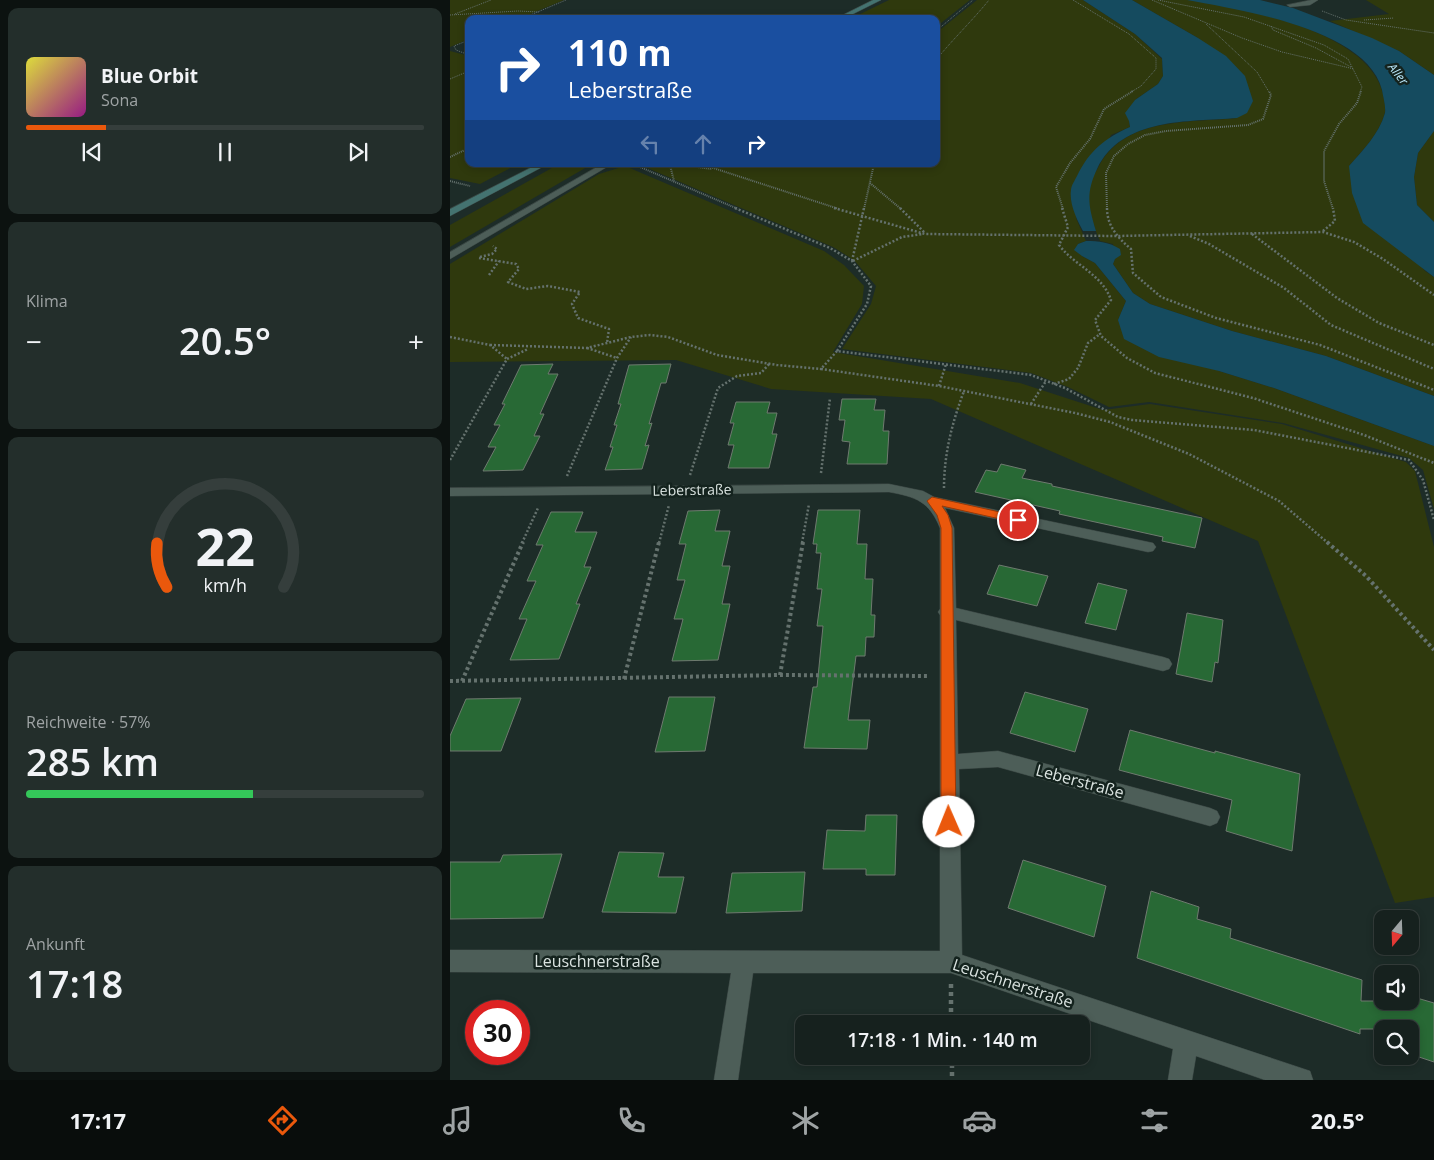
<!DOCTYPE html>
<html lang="de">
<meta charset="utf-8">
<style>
body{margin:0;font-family:"Open Sans",sans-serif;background:#232e2b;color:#f1f3f6;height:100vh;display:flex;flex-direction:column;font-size:19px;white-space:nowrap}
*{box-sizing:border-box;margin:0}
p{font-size:16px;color:#9ea3a4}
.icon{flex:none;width:28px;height:28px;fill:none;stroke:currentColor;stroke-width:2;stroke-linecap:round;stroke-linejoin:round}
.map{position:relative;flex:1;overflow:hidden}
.sheet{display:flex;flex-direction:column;gap:8px;padding:8px;background:#0c1210;width:450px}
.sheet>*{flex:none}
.top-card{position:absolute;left:15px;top:15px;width:475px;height:152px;border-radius:10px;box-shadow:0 2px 8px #0003,0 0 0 1px #353e3c;background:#1a4fa0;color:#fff;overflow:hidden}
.needle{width:32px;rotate:199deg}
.buttons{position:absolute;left:924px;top:910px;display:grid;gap:10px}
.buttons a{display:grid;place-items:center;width:45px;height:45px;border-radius:10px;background:#16211e;box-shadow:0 2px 8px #0003,0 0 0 1px #353e3c;font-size:25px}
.speed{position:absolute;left:15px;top:1000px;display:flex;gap:10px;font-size:25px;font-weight:700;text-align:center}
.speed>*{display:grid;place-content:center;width:65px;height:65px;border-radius:50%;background:#16211e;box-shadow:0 2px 8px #0003,0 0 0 1px #353e3c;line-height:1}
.speed .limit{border:8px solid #d22;background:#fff;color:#111}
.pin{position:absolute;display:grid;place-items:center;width:42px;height:42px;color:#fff;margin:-21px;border:2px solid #fff;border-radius:50%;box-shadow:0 1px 5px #0007}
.me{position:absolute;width:55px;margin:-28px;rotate:359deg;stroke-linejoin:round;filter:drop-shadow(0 0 4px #0008)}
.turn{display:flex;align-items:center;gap:18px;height:105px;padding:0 20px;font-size:22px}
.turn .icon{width:65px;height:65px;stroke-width:2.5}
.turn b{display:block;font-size:35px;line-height:42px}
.lanes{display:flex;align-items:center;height:48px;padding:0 20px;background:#0003;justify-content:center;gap:25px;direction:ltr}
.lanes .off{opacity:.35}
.big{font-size:38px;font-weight:600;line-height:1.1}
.sheet .widget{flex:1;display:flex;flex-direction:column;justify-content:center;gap:8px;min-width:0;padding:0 18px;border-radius:10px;background:#232e2b}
.sheet .dial{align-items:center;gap:0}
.dial svg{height:130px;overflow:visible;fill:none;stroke:#353e3c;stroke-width:7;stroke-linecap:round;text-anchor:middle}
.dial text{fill:#f1f3f6;stroke:none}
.song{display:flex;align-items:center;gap:15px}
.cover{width:60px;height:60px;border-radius:8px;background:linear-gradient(135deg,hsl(60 70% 55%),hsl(310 70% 35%))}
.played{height:5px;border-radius:2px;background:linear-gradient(90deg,#ea580c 20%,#353e3c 20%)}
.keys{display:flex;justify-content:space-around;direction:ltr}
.heat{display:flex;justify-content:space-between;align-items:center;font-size:28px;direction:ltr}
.charge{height:8px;border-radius:4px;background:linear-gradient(90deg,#34c759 57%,#353e3c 0)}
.trip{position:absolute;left:345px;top:1015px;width:295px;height:50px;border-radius:10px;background:#16211e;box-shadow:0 2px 8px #0003,0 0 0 1px #353e3c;font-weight:600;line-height:50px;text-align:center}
.dock{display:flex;height:80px;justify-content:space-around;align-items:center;background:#090d0c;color:#9ea3a4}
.dock .icon{width:35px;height:35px}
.dock .current{color:#ea580c}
.dock b{font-size:22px;color:#f1f3f6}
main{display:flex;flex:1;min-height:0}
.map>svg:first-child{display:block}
.green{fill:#2f390d}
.water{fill:#154b5f}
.building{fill:#286935;stroke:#6e7a6f}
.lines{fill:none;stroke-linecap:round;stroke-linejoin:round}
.service-casing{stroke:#3a4643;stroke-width:1}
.minor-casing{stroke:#3a4643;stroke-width:1}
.secondary-casing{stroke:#3a4643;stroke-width:1}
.path-far4{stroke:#65726e;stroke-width:1;stroke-dasharray:1 1;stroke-linecap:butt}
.path-far3{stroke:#65726e;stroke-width:2;stroke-dasharray:1 1;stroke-linecap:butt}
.path-far2{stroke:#65726e;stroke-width:2.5;stroke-dasharray:2 2;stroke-linecap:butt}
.path-far1{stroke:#65726e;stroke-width:4;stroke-dasharray:3 3;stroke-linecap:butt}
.path{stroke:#65726e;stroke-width:4.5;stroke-dasharray:4 4;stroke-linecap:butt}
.service{fill:#4d5e58;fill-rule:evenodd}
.minor{fill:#4d5e58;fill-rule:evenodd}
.secondary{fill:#447370;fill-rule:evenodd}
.route{fill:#ea580c;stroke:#983908}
.labels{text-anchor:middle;stroke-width:5;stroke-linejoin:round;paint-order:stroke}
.far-water-label{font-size:12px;font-style:italic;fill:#bbe9fc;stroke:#14231e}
.street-label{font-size:14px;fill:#dae3e0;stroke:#14231e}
.near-street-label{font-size:16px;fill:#dae3e0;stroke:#14231e}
</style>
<main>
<section class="sheet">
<div class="widget">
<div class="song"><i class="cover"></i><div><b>Blue Orbit</b><p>Sona</p></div></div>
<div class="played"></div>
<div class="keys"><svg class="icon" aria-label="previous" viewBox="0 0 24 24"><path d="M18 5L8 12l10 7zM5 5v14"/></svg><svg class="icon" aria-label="pause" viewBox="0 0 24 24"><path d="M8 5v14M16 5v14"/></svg><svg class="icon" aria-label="next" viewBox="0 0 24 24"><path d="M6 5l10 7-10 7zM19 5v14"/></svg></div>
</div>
<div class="widget"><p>Klima</p>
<div class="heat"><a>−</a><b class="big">20.5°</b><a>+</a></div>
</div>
<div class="widget dial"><svg viewBox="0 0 100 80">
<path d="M14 69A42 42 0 1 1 86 69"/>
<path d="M14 69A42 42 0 0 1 8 42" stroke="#ea580c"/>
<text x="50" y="56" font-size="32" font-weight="700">22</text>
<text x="50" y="72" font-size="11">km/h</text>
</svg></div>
<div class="widget"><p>Reichweite · 57%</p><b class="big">285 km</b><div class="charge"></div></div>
<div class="widget"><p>Ankunft</p><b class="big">17:18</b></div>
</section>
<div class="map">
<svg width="984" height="1080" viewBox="0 0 984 1080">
<rect width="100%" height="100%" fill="#1d2c28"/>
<path class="green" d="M0 0H114L68 19H19V39L0 47Z
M439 0H520L486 27V19H400Z
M527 0H633L685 34 712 59 713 76 708 84 685 100 679 121 680 127 661 135 626 218 636 241 628 244 632 256 645 263 676 301 668 320 769 371 824 388 984 446V509L973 470 959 458 833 423 699 402 659 407 618 387 581 373 392 349 421 304 426 286 404 260 383 247 188 164H486V33Z
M682 0C701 0 721 0 739 0 793 8 919 31 933 94 934 99 936 107 935 112 930 133 913 150 899 166L975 271 984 277V396L876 356 782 331 700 304 683 293 663 264 665 259 663 244 650 241C644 227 637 208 638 193 638 185 644 175 648 168 673 117 738 123 787 118L748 38Z
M916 0H984V75L949 51 880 21 939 14Z
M0 51 19 56V164H68L30 184 0 178Z
M984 131V222L967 205 964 177 968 153Z
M109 164H142L0 247V225Z
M175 166 374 251 394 265 414 286 412 304 383 352 570 383 653 410 700 404 832 424 956 462 965 471 984 547V897L945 903 808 541 481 399 321 389 226 360 0 362V264L149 174Z"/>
<path class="water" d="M633 0H682L748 38 776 56 795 76 803 101 797 113 787 118C738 122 672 117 647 169 636 193 638 205 646 231H633C627 220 619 204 621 190 621 186 625 180 627 176 639 151 655 138 680 127L679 121 675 113 685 100 708 84 713 76 712 58 685 34Z
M737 0H810L843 8 922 38 949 51 984 75V131L968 153 964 177 967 205 984 222V277L913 223 902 193 899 166C913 150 929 134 935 113 936 106 933 97 932 90 917 29 790 10 737 0Z
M636 241C649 241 659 242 670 249L671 255 665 259 663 264 683 293 700 304 782 331 876 356 984 396V446L824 388 769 371 709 357 674 339 668 320 676 301 645 263 632 256 624 250 628 244Z"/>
<path class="building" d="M103 364 98 374H108L90 414H94L84 436H90L73 470 33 471 46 447H38L50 425H44L55 404H52L71 365Z
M221 364 216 383H211L199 424 202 423 195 446 199 445 192 469 155 470 163 447H160L167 425H164L171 404H168L179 365Z
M392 399H426L424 410H435L433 431H439L437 464H397L400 442 392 441 395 420H389Z
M286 402H320L317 413H327L322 434H327L319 468H278L284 445H278L284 423H280Z
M551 464 576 470 572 478 602 484V486L752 518 745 548 712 541 713 537 609 514 610 511 525 492 536 470 547 472Z
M270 510 265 531H280L272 566H280L272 604H280L268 660 222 661 233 619H224L235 580H227L236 544H229L238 511Z
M368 510H410L407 544H417L415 579H423L421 615H425L424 637H416L415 656H406L398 720H420L417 749 354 748 363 687H367L373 626H367L372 589H367L371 553H366L367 544H363Z
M101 512H133L125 532H147L134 567H141L126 604H130L109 659 60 660 77 619H69L86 581H77L93 545H86Z
M549 565 598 576 587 606 537 594Z
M648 583 677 590 666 630 635 623Z
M737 613 773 620 768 663 765 662 762 682 726 674Z
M575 692 638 709 625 752 560 733Z
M219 697H265L255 751 205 752Z
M71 698 51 751H0V736L16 699Z
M680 730 765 753V751L850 774 842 851 776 831 782 800 669 770Z
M416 815H447L445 875H416V869H373L377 830 415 831Z
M169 852 214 853 208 877H234L226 913 152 912Z
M112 854 93 918 0 919V862H50L53 855Z
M573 860 656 886 644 937 558 908Z
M355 872 352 911 276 913 282 873Z
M701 891 749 907 747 919 781 929 780 938 912 980 911 1001H960V996L984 1003V1062L960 1054V1029H910V1034L687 958Z"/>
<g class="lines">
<g class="service-casing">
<path id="service" d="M861 0H868L860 5 840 7 837 5Z"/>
</g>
<g class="minor-casing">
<path id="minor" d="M152 164H162L0 259V252Z
M439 484 473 491 484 497 703 543 706 547 703 551 698 552 495 508 504 528 506 608 713 657 719 659 722 664 719 669 713 671 506 620 508 754 548 751 760 808 767 811 770 817 767 823 760 826 548 767 509 769 512 955 860 1071 863 1080H815L746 1056 742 1080H718L723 1049 501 973H303L288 1080H264L281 973 0 972V950L490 951V615L488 612 490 609V528C479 501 466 497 439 492L0 496V488Z"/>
</g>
<g class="secondary-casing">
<path id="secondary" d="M423 0H431L393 19H385Z
M88 164H98L0 216V209Z"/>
</g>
<path class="path-far4" d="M623 0 679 34 706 58V69L691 86 681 92
M702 0 792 38 832 52 904 69
M708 0 794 17 874 45 898 59 912 87 910 92
M872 11 896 20 984 33
M5 14 41 0
M0 15 68 11 89 12
M71 19 116 0
M914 20 944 18
M756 24 807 72 819 92
M821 26 823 30 866 48 901 67
M486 31 523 0
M19 40 4 46 6 50 19 55
M486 60C503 39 522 21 539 0
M0 79 19 71"/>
<path class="path-far3" d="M0 157 19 148
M183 164 288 209
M251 164 389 209
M188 165 240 166 262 169
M220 165 224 181
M0 181 20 186
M420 183 451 209
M414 209 424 164
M613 209 606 187 620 163 640 139 654 109 683 91
M657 209 656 173 664 156 678 144 695 135 716 131 798 125 813 119 821 95 819 91
M883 209 874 181V151L889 124 907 103 911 91"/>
<path class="path-far2" d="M285 208 380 248 402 261 421 286 417 304 387 351 581 375 615 388 668 417 682 420 804 430 959 460 973 480 984 520
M384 208 475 234 666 236 873 232 904 242 933 259 984 295
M450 208 475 233
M612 208 618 227 609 245C625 266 652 274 661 300L645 320 651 336 677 358 705 373 803 398 914 435 984 463
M657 208C657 226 668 238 681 249L683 273 711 297 766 318 870 345 984 390
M873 231 885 221 883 208
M802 234 887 298 929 323 984 345
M740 236 759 244 834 288 881 325 984 369
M30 257 42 254 47 249 43 246
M29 258 66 264 69 269 58 282 76 289 98 286 130 292 122 304 128 318 159 329 157 343
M402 261 414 208
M403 261 452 237 473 234
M39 275 49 261
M0 337 40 345 57 359
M40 345 137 348 181 337 200 335 218 337 267 355 327 365 371 369
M137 348 167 358
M387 351 371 369 489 386 625 413 660 422 739 454 829 501 878 543
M604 384 619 379 628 368 638 343 650 334
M489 386 496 364
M581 404 596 381
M0 460 57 359 78 349
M371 473 380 398
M240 475 268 388 287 376 311 373 319 364
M117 476 167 358 181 337
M494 488C494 454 502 423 514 391
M72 543 88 508
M209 543 219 505
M352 543 359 504"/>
<path class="path-far1" d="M877 542 916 576 984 650
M330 675 353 542
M174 679 209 542
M0 681 330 675 479 676
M12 681 73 542"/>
<path class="path" d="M501 984V1024
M502 1056V1080"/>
<use href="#service" class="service"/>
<use href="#minor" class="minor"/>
<use href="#secondary" class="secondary"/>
</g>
<path class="route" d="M482 497 568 516 574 520 568 523 492 506 498 515 502 528 506 822 504 827 499 829 493 827 491 822V528L487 515 477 501Z"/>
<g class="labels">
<g class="far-water-label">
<text transform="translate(948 74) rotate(52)" y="4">Aller</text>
</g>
<g class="street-label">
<text transform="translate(242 490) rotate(-1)" y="5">Leberstraße</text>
</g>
<g class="near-street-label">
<text transform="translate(630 781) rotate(15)" y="6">Leberstraße</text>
<text x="147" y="967">Leuschnerstraße</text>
<text transform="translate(563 983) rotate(18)" y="6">Leuschnerstraße</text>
</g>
</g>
</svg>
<div class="buttons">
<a><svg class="needle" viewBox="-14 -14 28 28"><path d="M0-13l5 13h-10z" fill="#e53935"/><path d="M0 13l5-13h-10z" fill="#9ea3a4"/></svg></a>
<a><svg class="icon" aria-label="sound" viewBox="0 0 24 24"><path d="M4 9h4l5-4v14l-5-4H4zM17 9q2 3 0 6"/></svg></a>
<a><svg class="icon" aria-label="search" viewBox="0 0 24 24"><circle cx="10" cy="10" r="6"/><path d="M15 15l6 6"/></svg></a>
</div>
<div class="speed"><div class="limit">30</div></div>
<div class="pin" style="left:568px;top:520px;background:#d93025"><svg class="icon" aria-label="arrive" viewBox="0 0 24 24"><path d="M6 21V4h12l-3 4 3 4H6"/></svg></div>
<svg class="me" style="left:499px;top:822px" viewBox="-20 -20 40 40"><circle r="19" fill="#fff"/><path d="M0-13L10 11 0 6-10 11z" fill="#ea580c"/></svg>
<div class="trip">17:18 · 1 Min. · 140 m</div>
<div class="top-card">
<div class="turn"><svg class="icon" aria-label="right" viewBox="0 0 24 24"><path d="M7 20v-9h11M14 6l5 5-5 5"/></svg><div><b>110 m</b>Leberstraße</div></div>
<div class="lanes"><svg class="icon off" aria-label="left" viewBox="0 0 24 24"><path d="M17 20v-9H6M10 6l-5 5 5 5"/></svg><svg class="icon off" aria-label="ahead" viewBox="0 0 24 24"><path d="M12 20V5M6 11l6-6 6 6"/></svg><svg class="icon" aria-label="right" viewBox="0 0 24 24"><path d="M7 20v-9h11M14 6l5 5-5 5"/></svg></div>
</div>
</div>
</main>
<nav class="dock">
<b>17:17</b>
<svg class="icon current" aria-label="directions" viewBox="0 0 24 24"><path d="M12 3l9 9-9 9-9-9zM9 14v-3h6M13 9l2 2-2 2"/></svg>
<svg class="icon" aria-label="music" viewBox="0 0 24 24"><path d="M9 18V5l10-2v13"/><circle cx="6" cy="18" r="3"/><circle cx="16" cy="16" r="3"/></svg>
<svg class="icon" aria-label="phone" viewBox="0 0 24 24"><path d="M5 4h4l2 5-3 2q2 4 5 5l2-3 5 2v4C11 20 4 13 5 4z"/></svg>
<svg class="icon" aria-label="climate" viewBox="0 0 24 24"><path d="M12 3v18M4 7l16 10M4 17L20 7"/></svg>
<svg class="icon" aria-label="car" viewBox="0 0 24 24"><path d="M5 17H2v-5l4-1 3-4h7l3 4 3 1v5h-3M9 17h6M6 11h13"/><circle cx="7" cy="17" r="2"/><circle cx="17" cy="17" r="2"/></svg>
<svg class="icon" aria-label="filters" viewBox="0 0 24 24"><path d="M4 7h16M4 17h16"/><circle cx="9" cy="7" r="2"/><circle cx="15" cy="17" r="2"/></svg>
<b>20.5°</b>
</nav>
